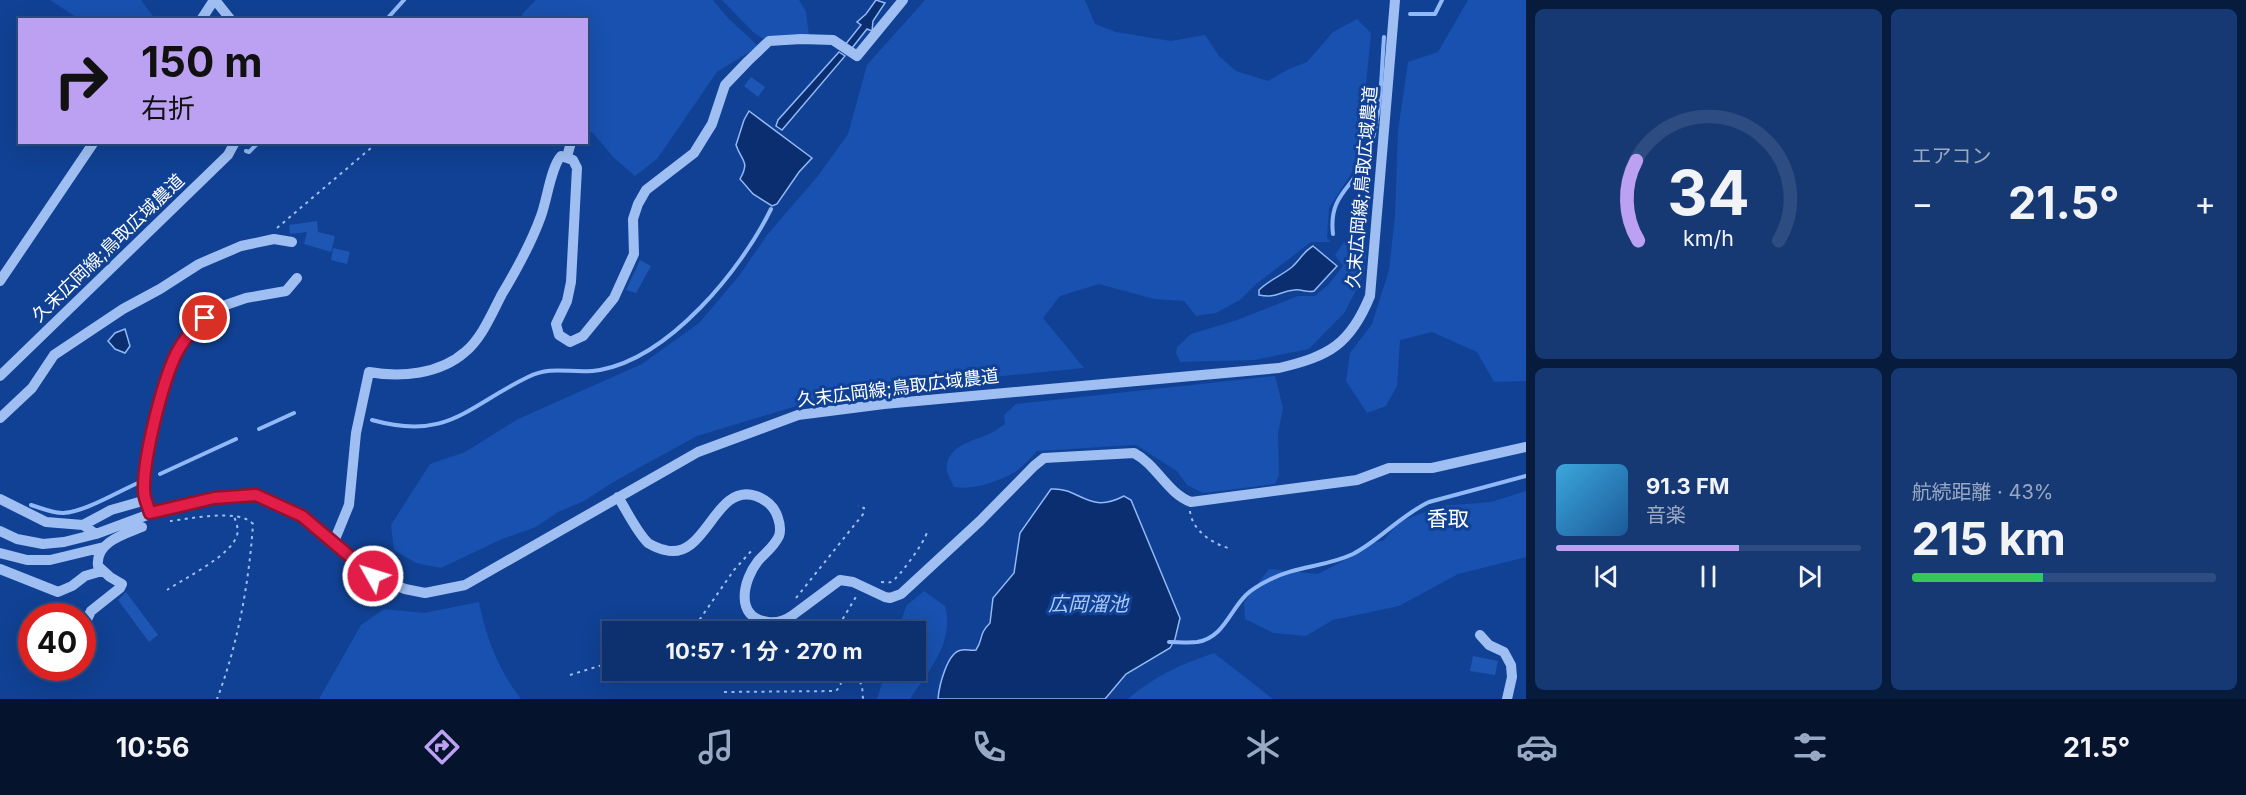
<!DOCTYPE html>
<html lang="ja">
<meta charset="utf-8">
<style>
body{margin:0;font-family:Inter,"Noto Sans JP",sans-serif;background:#163974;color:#f1f3f6;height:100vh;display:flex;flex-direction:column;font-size:22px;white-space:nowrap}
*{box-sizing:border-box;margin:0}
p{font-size:20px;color:#9aa9c3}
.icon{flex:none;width:33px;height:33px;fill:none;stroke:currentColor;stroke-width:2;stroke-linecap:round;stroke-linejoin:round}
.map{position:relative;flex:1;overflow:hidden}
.panel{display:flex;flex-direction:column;gap:9px;padding:9px;background:#071b3d;width:720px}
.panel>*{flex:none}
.top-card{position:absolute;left:18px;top:18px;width:570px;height:126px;border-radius:0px;box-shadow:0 6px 24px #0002,0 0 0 2px #2d4c82;background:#bca0f2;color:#111;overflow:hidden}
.speed{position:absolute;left:18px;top:603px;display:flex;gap:12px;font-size:30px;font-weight:700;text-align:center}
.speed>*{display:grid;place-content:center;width:78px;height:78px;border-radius:50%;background:#0d316f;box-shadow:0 6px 24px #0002,0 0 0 2px #2d4c82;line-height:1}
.speed .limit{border:9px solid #d22;background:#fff;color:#111}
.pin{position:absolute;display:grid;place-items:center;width:51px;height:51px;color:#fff;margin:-26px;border:3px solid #fff;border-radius:50%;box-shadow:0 2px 6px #0007}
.me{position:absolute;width:66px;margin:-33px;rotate:309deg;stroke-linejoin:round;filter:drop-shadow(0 0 4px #0008)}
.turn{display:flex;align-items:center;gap:21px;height:126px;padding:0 24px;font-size:27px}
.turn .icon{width:78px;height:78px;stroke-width:2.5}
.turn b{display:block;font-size:42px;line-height:51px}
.big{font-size:45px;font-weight:700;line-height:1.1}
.panel .card{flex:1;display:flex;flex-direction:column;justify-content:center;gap:9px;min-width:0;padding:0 21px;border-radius:9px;background:#163974}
.panel .dial{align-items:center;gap:0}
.dial svg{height:156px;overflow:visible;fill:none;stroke:#2d4c82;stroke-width:7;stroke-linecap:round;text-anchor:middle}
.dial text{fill:#f1f3f6;stroke:none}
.song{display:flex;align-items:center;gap:18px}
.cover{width:72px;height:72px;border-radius:9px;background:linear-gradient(135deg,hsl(200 70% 55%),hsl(210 70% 35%))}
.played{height:6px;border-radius:3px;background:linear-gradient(90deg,#bca0f2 60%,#2d4c82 60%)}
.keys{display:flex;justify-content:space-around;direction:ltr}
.heat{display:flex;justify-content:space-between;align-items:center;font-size:33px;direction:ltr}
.charge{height:9px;border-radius:4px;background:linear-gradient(90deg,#34c759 43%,#2d4c82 0)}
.panel .tiles{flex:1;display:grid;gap:9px;grid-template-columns:repeat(2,1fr)}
.trip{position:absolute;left:602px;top:621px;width:324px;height:60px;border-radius:0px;background:#0d316f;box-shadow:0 6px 24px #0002,0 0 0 2px #2d4c82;font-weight:700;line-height:60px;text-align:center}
.dock{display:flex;height:96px;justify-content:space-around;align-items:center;background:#05142c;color:#9aa9c3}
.dock .icon{width:42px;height:42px}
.dock .active{color:#bca0f2}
.dock b{font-size:27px;color:#f1f3f6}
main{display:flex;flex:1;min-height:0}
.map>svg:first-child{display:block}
.green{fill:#1851af}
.water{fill:#0a2e70;stroke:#91b9f7;stroke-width:1.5}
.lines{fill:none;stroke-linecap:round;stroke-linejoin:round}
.stream{stroke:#91b9f7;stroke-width:4}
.building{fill:#1e56b4}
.path{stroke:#9fbff3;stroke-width:2;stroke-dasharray:3 4.5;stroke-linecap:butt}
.minor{stroke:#9fbff3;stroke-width:10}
.route-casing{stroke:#92132f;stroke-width:15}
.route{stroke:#e11d48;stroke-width:10}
.labels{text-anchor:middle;stroke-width:6;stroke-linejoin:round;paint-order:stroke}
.street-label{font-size:18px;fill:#fff;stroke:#114194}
.water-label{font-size:20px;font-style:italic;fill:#abcafa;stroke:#114194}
.quarter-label{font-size:21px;fill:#fff;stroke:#114194}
</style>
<main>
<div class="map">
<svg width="1526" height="699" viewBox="0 0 1526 699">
<rect width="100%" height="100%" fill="#114194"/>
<path class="green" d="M50 0H141L155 19H79Z
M536 0H713L728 18 757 45 754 49 717 72 657 159 635 176 614 158 593 133 587 131 586 20 523 19 522 14Z
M722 0H799L806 12 809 36 762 38 753 32Z
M925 0H1085L1095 24 1116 32 1171 41 1205 35 1219 56 1236 71 1268 81 1289 69 1307 62 1333 32 1357 19 1371 33 1365 96V152L1329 208 1327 238 1331 242H1311L1255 285 1240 300 1216 313 1196 316 1184 301 1154 299 1099 284 1060 296 1043 318 1084 368 973 379 876 382 697 436 615 481 584 501 558 512 536 527 502 539 441 568 416 563 394 550 391 525 430 464 465 452 518 419 642 364 699 323 739 276 767 235 818 176 848 134 867 65Z
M1468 0H1526V381L1494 382 1477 352 1432 332 1400 340 1397 386 1386 406 1367 413 1346 381 1350 353 1372 324 1389 270 1395 216 1398 131 1408 62 1438 52Z
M1344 242 1367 247 1364 274 1345 312 1309 349 1254 360 1180 362 1176 353 1177 347 1191 334 1237 320 1298 296H1315L1329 284 1343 266 1335 255Z
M1275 376 1283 408 1278 434 1279 475 1275 484 1203 493 1187 485 1177 471 1136 445 1037 451C1030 458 1023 467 1015 472 997 482 974 490 954 487 951 480 945 471 947 464 951 444 974 441 989 434 995 432 1000 427 1005 424L1004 415 1016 404Z
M1526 491V557L1458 574 1399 606 1333 620 1306 636 1273 633 1245 619 1244 602 1269 569 1318 574 1343 561 1368 543 1383 541 1399 522 1441 506 1491 502Z
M924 591 945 606C955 642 929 670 910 699H877L886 671 915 670V632L898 631 906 606Z
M479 602C486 637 498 670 521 699H319L361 625 384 609 424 613Z
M1214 653 1273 699H1128C1154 676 1182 664 1214 653Z"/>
<path class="water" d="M876 0 885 3 873 21 872 31 867 29 852 48 845 45 861 25 857 22 866 14Z
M839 52 845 56 782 130 776 126 778 120Z
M749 111 812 158 799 172 777 204 772 206 753 194 740 179C750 161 742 162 736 145L744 120Z
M1313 246 1337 266 1314 291C1307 293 1302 289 1294 290 1280 291 1276 299 1259 295V290C1269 280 1281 276 1292 267 1300 260 1303 252 1313 246Z
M125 329 130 346 125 353 115 349 108 341 115 333Z
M1051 489C1080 487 1088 515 1124 496L1131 500 1180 618 1175 639 1170 648 1126 674 1105 699H938C939 687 947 651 962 650 967 649 971 651 976 650 984 638 978 635 990 623L993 598 1014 573 1020 533Z"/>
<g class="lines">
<path class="stream" d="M1410 14H1435L1442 0
M386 20 404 0
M246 151 249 152 259 142
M1333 234C1328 193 1355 188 1367 156 1382 118 1381 76 1384 37
M372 420C448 441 466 407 528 377 554 364 573 375 600 370 670 357 741 270 771 209
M259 429 294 413
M160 474 236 439
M31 505C41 508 52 513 63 513 85 512 117 492 138 483
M1169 642C1178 642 1189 643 1197 642 1223 638 1229 612 1246 595 1252 589 1261 584 1269 580 1295 566 1326 567 1353 554 1380 540 1401 515 1429 502L1526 476"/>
</g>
<path class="building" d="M751 77 765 87 758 97 744 86Z
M317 221 318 232 335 236 331 252 304 244 307 232 290 234 289 225Z
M333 248 350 252 347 264 331 260Z
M640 260 651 266 636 293 626 290Z
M126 592 158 635 149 642 118 600Z
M1473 656 1498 661 1495 675 1470 671Z"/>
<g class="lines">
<path class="path" d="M277 228 378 142
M1190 511C1192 531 1214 545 1232 549
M170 521C190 519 239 508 253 524 249 583 238 644 217 699
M881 582C885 582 888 583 891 582 899 578 926 540 927 532
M167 590C185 578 232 555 237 535 239 529 236 522 234 516
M796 598 864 513V508L858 506
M691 632 734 570 754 548
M835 632 857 595
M850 670 862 685 863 699
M570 675 612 662
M724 692 836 691 841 685 838 670"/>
<path class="minor" d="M215 0 231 20
M201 20 214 0
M567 157 571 142
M0 281 94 142
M0 376 228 155 235 142
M0 418 32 388 54 355 123 309 160 289 199 264 241 246 274 239 292 242
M618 497C627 511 636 531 648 543 653 546 660 549 665 550 707 561 714 482 756 496 767 500 775 508 778 518 780 524 781 530 779 536 774 547 765 553 758 561 743 580 734 618 768 622 777 623 786 620 793 615L840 580 853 582 885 597 890 598 901 594 980 521 1034 466 1044 458 1134 453C1157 465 1167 493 1191 502L1357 480 1389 468H1432L1526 447
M0 499 46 522 83 525 96 534
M150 514 144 491 147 463 164 388 177 353 194 328 217 308 246 298 286 291 297 278
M83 525 111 510 146 500
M0 531 17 539 43 544 64 542 96 534 150 514 214 498 256 495 302 516 373 576 405 589 425 593 465 585 698 452 798 415 884 404 1279 368C1329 356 1350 345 1370 296L1395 0
M333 544 349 505 356 433 369 372C401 378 440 374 465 352 482 338 492 313 502 294 517 269 531 244 541 216 547 200 551 167 561 156L573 160 577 168 571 282 567 301 556 324 559 335 570 342 583 336 614 298 634 254 633 219 638 204 646 190 694 153 712 124 725 85 748 61 769 41 801 39 833 40 857 56 903 0
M0 553 27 560H50L104 547
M0 569 58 592 72 586 85 576 102 571
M82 630 91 611 120 588 122 584 110 577 98 566C95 542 125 534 142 527
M1480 635 1489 645 1504 652 1511 665 1512 677 1507 699"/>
</g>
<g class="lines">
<g class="route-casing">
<path id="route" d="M205 318C194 328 183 340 176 354 162 384 143 458 144 491 144 498 148 506 150 513L214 498 256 495 302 516 373 576"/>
</g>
<use href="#route" class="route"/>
</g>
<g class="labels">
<g class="street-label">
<text transform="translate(1362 187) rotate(-85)" y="6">久末広岡線;鳥取広域農道</text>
<text transform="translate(108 248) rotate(-44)" y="6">久末広岡線;鳥取広域農道</text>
<text transform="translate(898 388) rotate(-7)" y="6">久末広岡線;鳥取広域農道</text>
</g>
<g class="water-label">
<text x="1088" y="611">広岡溜池</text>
</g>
<g class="quarter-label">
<text x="1448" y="526">香取</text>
</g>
</g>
</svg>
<div class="speed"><div class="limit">40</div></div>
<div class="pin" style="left:205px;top:318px;background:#d93025"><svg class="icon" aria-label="arrive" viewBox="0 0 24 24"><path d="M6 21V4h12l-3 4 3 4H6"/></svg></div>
<svg class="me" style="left:373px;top:576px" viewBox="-20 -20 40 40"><circle r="17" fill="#e11d48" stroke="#fff" stroke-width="3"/><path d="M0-11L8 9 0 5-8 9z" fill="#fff"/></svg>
<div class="trip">10:57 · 1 分 · 270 m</div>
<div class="top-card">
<div class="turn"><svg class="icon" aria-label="right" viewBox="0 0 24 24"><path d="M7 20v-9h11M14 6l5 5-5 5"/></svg><div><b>150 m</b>右折</div></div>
</div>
</div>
<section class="panel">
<div class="tiles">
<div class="card dial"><svg viewBox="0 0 100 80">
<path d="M14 69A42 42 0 1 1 86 69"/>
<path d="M14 69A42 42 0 0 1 13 28" stroke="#bca0f2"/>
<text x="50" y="56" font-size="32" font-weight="700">34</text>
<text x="50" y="72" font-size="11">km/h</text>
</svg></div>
<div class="card"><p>エアコン</p>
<div class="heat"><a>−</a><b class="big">21.5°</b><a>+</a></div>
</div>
<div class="card">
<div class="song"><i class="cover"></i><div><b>91.3 FM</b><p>音楽</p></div></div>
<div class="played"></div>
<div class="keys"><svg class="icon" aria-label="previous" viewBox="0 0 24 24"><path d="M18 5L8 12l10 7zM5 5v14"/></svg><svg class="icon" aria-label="pause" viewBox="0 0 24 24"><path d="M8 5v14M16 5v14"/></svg><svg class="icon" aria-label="next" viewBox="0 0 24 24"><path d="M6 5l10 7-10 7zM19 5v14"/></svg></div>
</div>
<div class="card"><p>航続距離 · 43%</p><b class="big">215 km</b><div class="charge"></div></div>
</div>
</section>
</main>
<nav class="dock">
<b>10:56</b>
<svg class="icon active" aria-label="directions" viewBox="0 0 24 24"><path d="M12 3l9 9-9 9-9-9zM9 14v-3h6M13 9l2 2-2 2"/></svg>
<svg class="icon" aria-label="music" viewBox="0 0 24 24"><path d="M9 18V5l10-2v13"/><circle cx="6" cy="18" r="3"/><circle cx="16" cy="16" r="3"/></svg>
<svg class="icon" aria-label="phone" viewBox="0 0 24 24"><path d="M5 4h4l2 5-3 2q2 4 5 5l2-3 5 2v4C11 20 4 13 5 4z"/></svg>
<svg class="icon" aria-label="climate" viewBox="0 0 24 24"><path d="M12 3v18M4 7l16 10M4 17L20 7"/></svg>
<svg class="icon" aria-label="car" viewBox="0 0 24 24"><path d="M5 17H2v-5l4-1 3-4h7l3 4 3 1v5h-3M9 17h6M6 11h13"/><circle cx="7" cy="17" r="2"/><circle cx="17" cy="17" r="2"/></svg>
<svg class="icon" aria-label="filters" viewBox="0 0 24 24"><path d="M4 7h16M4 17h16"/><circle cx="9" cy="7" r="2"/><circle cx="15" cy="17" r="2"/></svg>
<b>21.5°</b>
</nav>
